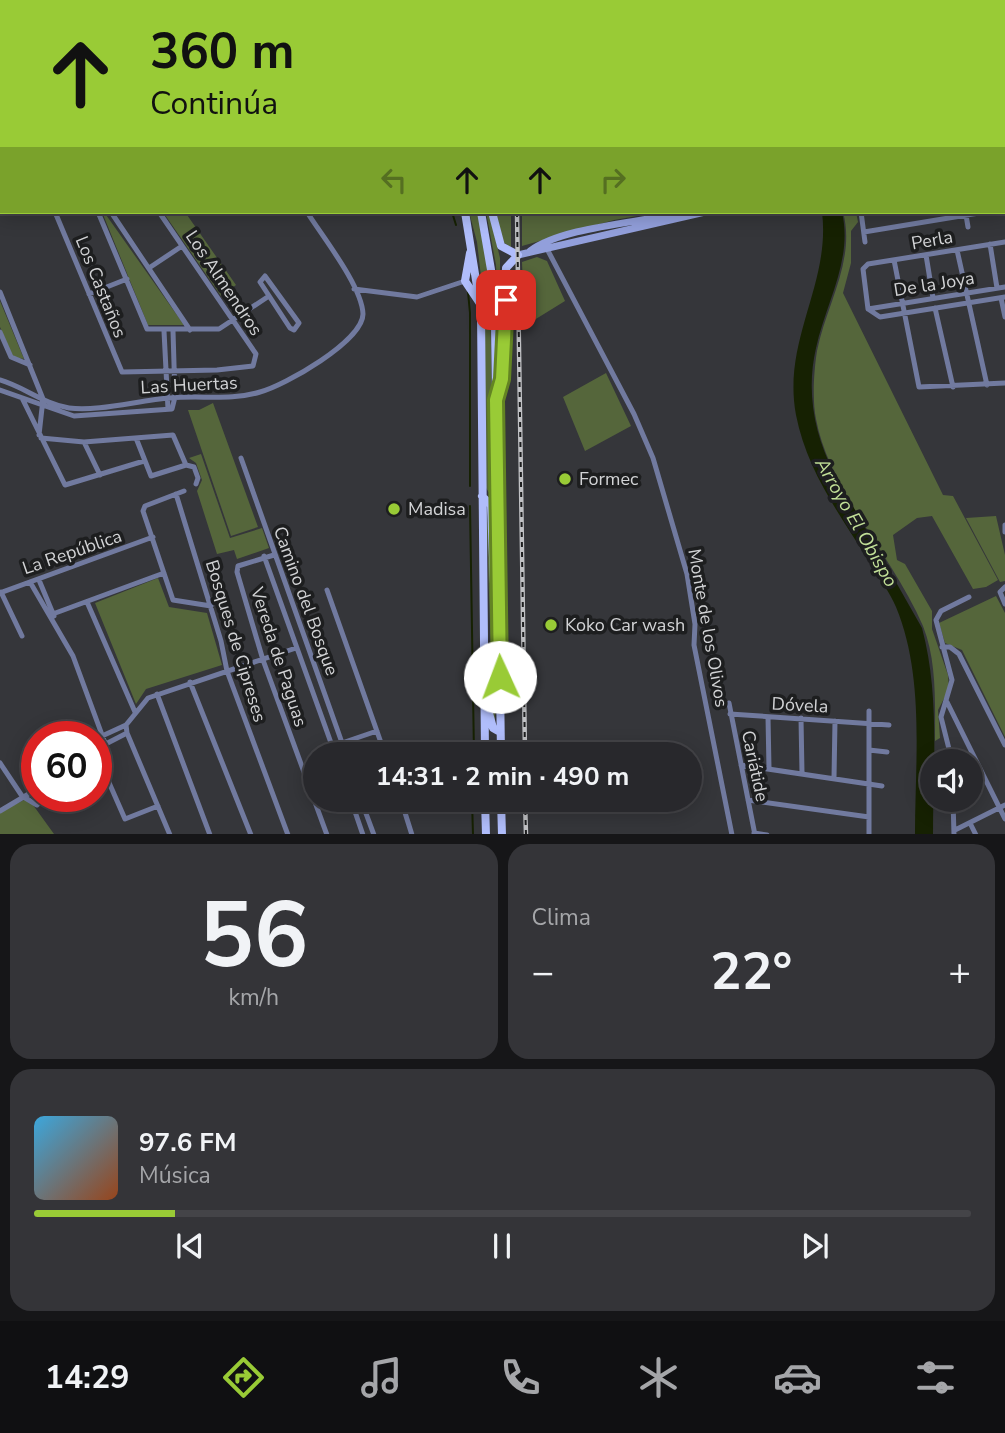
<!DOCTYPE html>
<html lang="es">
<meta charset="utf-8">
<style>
body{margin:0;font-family:"Nunito Sans",sans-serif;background:#343438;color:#f1f3f6;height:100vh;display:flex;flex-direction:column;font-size:26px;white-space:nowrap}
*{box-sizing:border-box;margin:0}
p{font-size:23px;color:#a5a6a9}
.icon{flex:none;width:38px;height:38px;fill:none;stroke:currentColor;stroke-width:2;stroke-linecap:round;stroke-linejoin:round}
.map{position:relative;height:834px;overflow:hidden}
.panel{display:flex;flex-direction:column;gap:10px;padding:10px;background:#161618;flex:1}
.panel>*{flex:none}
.hud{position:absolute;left:0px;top:0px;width:1006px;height:214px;box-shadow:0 4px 18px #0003,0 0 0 2px #444448;background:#99cb36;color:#111;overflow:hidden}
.buttons{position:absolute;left:920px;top:749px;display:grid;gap:14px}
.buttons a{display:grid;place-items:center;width:63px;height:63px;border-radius:50%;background:#28282c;box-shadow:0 4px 18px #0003,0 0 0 2px #444448;font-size:35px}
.speed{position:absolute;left:21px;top:721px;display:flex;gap:14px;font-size:35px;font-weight:700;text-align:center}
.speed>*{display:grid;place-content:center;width:91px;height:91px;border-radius:50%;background:#28282c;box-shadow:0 4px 18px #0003,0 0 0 2px #444448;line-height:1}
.speed .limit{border:10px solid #d22;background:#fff;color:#111}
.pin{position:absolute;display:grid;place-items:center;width:60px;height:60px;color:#fff;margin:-30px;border-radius:14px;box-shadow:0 4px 10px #0006}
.me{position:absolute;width:77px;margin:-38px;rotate:358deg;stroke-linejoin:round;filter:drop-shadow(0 0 5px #0008)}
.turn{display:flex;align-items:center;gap:24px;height:147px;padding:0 35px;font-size:32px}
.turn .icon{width:91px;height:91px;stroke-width:2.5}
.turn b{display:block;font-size:49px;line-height:60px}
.lanes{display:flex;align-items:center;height:66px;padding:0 35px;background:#0003;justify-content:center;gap:35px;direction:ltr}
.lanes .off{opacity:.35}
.big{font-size:52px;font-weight:700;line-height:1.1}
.panel .card{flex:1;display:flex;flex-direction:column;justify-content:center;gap:10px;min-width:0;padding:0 24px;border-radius:21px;background:#343438}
.panel .dial{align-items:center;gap:0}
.dial b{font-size:91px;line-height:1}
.song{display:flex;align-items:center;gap:21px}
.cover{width:84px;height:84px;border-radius:10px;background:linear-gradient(135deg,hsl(200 70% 55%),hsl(20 70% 35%))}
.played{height:7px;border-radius:4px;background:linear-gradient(90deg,#99cb36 15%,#444448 15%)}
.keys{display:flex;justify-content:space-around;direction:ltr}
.heat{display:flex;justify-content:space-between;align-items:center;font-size:38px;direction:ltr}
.panel .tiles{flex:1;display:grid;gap:10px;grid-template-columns:1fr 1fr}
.card:last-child{grid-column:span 2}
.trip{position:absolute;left:303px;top:742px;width:399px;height:70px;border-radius:35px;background:#28282c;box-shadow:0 4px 18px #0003,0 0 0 2px #444448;font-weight:700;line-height:70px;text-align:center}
.menu{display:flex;height:112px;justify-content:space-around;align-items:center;background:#101012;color:#a5a6a9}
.menu .icon{width:49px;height:49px}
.menu .current{color:#99cb36}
.menu b{font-size:32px;color:#f1f3f6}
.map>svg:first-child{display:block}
.green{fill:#55663b}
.water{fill:#162102}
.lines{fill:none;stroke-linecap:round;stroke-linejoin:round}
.stream{stroke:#162102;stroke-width:2}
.street{stroke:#717a9f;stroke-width:5}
.secondary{stroke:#929fdb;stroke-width:7}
.primary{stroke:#b0bdfb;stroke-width:8}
.rail-casing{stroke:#c0c1c4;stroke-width:4.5}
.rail{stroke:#1d1e1f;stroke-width:2;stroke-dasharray:5;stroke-linecap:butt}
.route-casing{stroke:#638423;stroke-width:18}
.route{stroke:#99cb36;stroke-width:12}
.poi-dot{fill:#99cb36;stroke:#1d1e1f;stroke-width:2.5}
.labels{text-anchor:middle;stroke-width:7;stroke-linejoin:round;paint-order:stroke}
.street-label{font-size:18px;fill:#d2d3d5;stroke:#1d1e1f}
.poi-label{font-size:18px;fill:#d2d3d5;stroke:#1d1e1f;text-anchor:start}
.water-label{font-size:19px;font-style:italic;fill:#c1df97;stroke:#1d1e1f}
</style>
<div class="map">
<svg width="1005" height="835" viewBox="0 0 1005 835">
<rect width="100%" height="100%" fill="#35363a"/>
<path class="green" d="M102 212H104L184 325H148Z
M163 212H185L236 285 221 296Z
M469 212H477L479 218 490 279 493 499 486 488 484 303 477 242Z
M486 212H489L500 258V351L496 265Z
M496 212H511V247L503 242Z
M522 212H660L614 220 522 246Z
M843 212H856L858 222 851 231V263L843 293 943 495 953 496 998 580 986 587 973 589 932 516 917 518 893 535 897 560 905 564 932 611V629L948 675 949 689 938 710 940 738 935 741C935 704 937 661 923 626 894 558 829 490 816 419 812 400 814 370 817 351 826 305 856 260 843 212Z
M537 257 547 261 565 301 531 322 524 320 522 262Z
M0 301 24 359 13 357 0 327Z
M606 373 631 426 585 451 563 397Z
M213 403 258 527 231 536 188 410H199Z
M201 454 230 538 262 528 269 548 237 559 234 550 217 554 197 491 202 480 196 463 189 458Z
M486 502 495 619V720L493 717Z
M996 516 1005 555V581L1000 582 966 518Z
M158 578 169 607 207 613 222 665 146 689 136 704 95 603Z
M996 596 1005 613V737L962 650 945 643 939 623Z
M28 798 54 834H0V812Z"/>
<path class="water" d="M822 212H842C853 260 826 302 816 348 806 391 814 434 834 473L922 628C940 695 933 766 933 834H915C915 761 925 677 896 607 890 593 880 579 872 566 842 518 807 472 796 415 782 340 831 284 822 212Z"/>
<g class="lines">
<path class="stream" d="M452 212 456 225
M468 292 470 313V486
M470 506 474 754
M472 800 473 835"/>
<path class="street" d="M11 0 12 2
M148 0 149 2
M671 0 672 2
M774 0 775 2
M0 61H2
M0 80 2 84
M0 171 2 175
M1004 176H1005
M1004 208H1005
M0 209 2 208
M55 212 122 372 217 370 253 366 256 354 159 212
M98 212 147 329H219L269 296
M111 212 190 330
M861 212 865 242
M966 215 968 227
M864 232 985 212
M1005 242 868 264 863 269 868 309 880 317 1005 297
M990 244 997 288
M546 247 634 414 653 458 687 574 695 624 694 645 732 835
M957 250 987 385
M926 255 933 298
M894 260 919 387 1005 383
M149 268 182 246
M265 276 299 323 294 330 290 328 260 282Z
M354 289 417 297 465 281
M0 292 43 399 39 435
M89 294 127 279
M1001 298 1005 317
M935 308 953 387
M868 309 1005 287
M164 331 168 409
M0 332 11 357 30 365
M0 380C24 387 44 404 69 408 98 412 140 400 170 398 200 395 231 401 260 392 284 386 363 341 363 314 362 286 322 236 307 212
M0 390 74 416 172 409 175 397 173 331
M22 398 65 485 144 461
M41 438 84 442 173 435 186 465 194 467 198 478 196 484
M136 438 151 476 186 465
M84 442 100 475
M241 458 346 754
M184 491 145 506 143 511 173 600 211 606
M176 494 221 641 227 671 288 835
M1005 525V532
M274 555 238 566 237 572 263 660 327 835
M264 556 335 754
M39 580 54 616
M30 582 73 656 105 743
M1005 587 1000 592 1005 604
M327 590 385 754
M1 592 22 636
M0 593 153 537
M87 602 135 712
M50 615 164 573
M942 647H950L959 654 1005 745
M190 682 251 835
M157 694 210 835
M947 702 1005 819
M729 703 755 835
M869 711V835
M730 714 889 725
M768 717 769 768
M801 718 802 773
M126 725 127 733 170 835
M102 736 126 725 148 698 296 648
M339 744 377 731
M96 749 127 733
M869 750 887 752
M96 753 125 819 158 806
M952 761 941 717 952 680 936 620 941 611 969 597
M0 763 22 796 37 805 45 796
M741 765 882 786
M834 778 835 721
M351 800 363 835
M361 800 374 835
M401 800 412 835
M748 800 869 817
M953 800 954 835
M0 811 37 789
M970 823 976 835
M955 830 1005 805
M754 833 767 835"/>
<path class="secondary" d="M1004 63H1005
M1004 72H1005
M530 251C564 226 642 223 684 212
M518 255 705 212"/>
<path class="primary" d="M387 0 388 2
M403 0 404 2
M465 212 481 311 485 754
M481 212 494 287 495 327 501 754
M492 212 501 246 518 255 506 268 501 384
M470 253 465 281 479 302
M482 496 491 505 494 584
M489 713 493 728 500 732
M485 800 486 835
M501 800 502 835"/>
<g class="rail-casing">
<path id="rail" d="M515 0V2
M517 212 525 754
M525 800 526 835"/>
</g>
<use href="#rail" class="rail"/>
</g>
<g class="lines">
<g class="route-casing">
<path id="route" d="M500 677 496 400 502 379 506 300"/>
</g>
<use href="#route" class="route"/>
</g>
<g class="poi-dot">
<circle cx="565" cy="479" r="7"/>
<circle cx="394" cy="509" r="7"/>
<circle cx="551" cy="625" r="7"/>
</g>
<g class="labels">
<g class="street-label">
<text transform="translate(932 240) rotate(-10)" y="6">Perla</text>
<text transform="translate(224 283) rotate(56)" y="6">Los Almendros</text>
<text transform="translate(934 284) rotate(-9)" y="6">De la Joya</text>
<text transform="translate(101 287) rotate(68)" y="6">Los Castaños</text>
<text transform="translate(189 385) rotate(-3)" y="6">Las Huertas</text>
<text transform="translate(72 552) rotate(-19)" y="6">La República</text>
<text transform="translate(306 601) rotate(70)" y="6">Camino del Bosque</text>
<text transform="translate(708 628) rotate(80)" y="6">Monte de los Olivos</text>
<text transform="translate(236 641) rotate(73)" y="6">Bosques de Cipreses</text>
<text transform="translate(279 657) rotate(72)" y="6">Vereda de Paguas</text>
<text transform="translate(800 705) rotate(3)" y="6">Dóvela</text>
<text transform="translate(755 766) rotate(78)" y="6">Cariátide</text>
</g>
<g class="poi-label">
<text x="579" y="485">Formec</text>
<text x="408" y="515">Madisa</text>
<text x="565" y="631">Koko Car wash</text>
</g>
<g class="water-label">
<text transform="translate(857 522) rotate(60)" y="7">Arroyo El Obispo</text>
</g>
</g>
</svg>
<div class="buttons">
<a><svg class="icon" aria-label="sound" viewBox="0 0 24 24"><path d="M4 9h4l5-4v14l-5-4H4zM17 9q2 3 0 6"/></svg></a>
</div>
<div class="speed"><div class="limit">60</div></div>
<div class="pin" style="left:506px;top:300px;background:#d93025"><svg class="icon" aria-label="arrive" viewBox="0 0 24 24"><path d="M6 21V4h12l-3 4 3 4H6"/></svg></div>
<svg class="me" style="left:500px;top:677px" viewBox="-20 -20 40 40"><circle r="19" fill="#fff"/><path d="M0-13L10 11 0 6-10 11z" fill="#99cb36"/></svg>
<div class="trip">14:31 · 2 min · 490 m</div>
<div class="hud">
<div class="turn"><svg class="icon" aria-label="ahead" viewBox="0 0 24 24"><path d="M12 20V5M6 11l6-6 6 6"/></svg><div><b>360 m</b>Continúa</div></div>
<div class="lanes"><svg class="icon off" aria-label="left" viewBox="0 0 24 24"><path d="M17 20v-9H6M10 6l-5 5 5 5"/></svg><svg class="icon" aria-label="ahead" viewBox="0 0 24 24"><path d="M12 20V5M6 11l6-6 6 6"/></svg><svg class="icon" aria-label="ahead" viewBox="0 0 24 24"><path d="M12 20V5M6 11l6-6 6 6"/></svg><svg class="icon off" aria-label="right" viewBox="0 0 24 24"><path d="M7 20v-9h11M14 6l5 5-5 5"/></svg></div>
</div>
</div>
<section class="panel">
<div class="tiles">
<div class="card dial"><b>56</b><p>km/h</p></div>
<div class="card"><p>Clima</p>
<div class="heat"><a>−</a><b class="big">22°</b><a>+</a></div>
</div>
<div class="card">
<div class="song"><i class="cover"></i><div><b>97.6 FM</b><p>Música</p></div></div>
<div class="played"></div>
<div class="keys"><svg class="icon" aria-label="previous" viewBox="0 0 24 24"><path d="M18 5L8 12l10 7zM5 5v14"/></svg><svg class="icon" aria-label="pause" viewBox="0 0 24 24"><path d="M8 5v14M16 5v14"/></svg><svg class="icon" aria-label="next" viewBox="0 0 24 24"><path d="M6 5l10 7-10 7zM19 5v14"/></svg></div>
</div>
</div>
</section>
<nav class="menu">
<b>14:29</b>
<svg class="icon current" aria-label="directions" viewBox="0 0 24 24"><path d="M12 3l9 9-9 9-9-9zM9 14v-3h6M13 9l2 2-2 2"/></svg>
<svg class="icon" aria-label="music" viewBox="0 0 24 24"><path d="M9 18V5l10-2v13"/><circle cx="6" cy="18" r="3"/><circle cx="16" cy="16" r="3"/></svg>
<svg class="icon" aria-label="phone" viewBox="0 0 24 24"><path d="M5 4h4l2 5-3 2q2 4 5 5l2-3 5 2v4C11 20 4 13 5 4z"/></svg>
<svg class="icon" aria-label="climate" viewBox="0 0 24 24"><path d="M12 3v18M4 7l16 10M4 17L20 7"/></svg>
<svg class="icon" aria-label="car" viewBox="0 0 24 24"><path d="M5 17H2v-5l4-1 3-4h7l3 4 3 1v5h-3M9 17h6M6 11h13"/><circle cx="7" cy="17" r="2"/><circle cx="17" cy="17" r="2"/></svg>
<svg class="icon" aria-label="filters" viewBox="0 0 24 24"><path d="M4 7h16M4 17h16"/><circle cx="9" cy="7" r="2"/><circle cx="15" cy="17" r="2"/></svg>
</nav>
